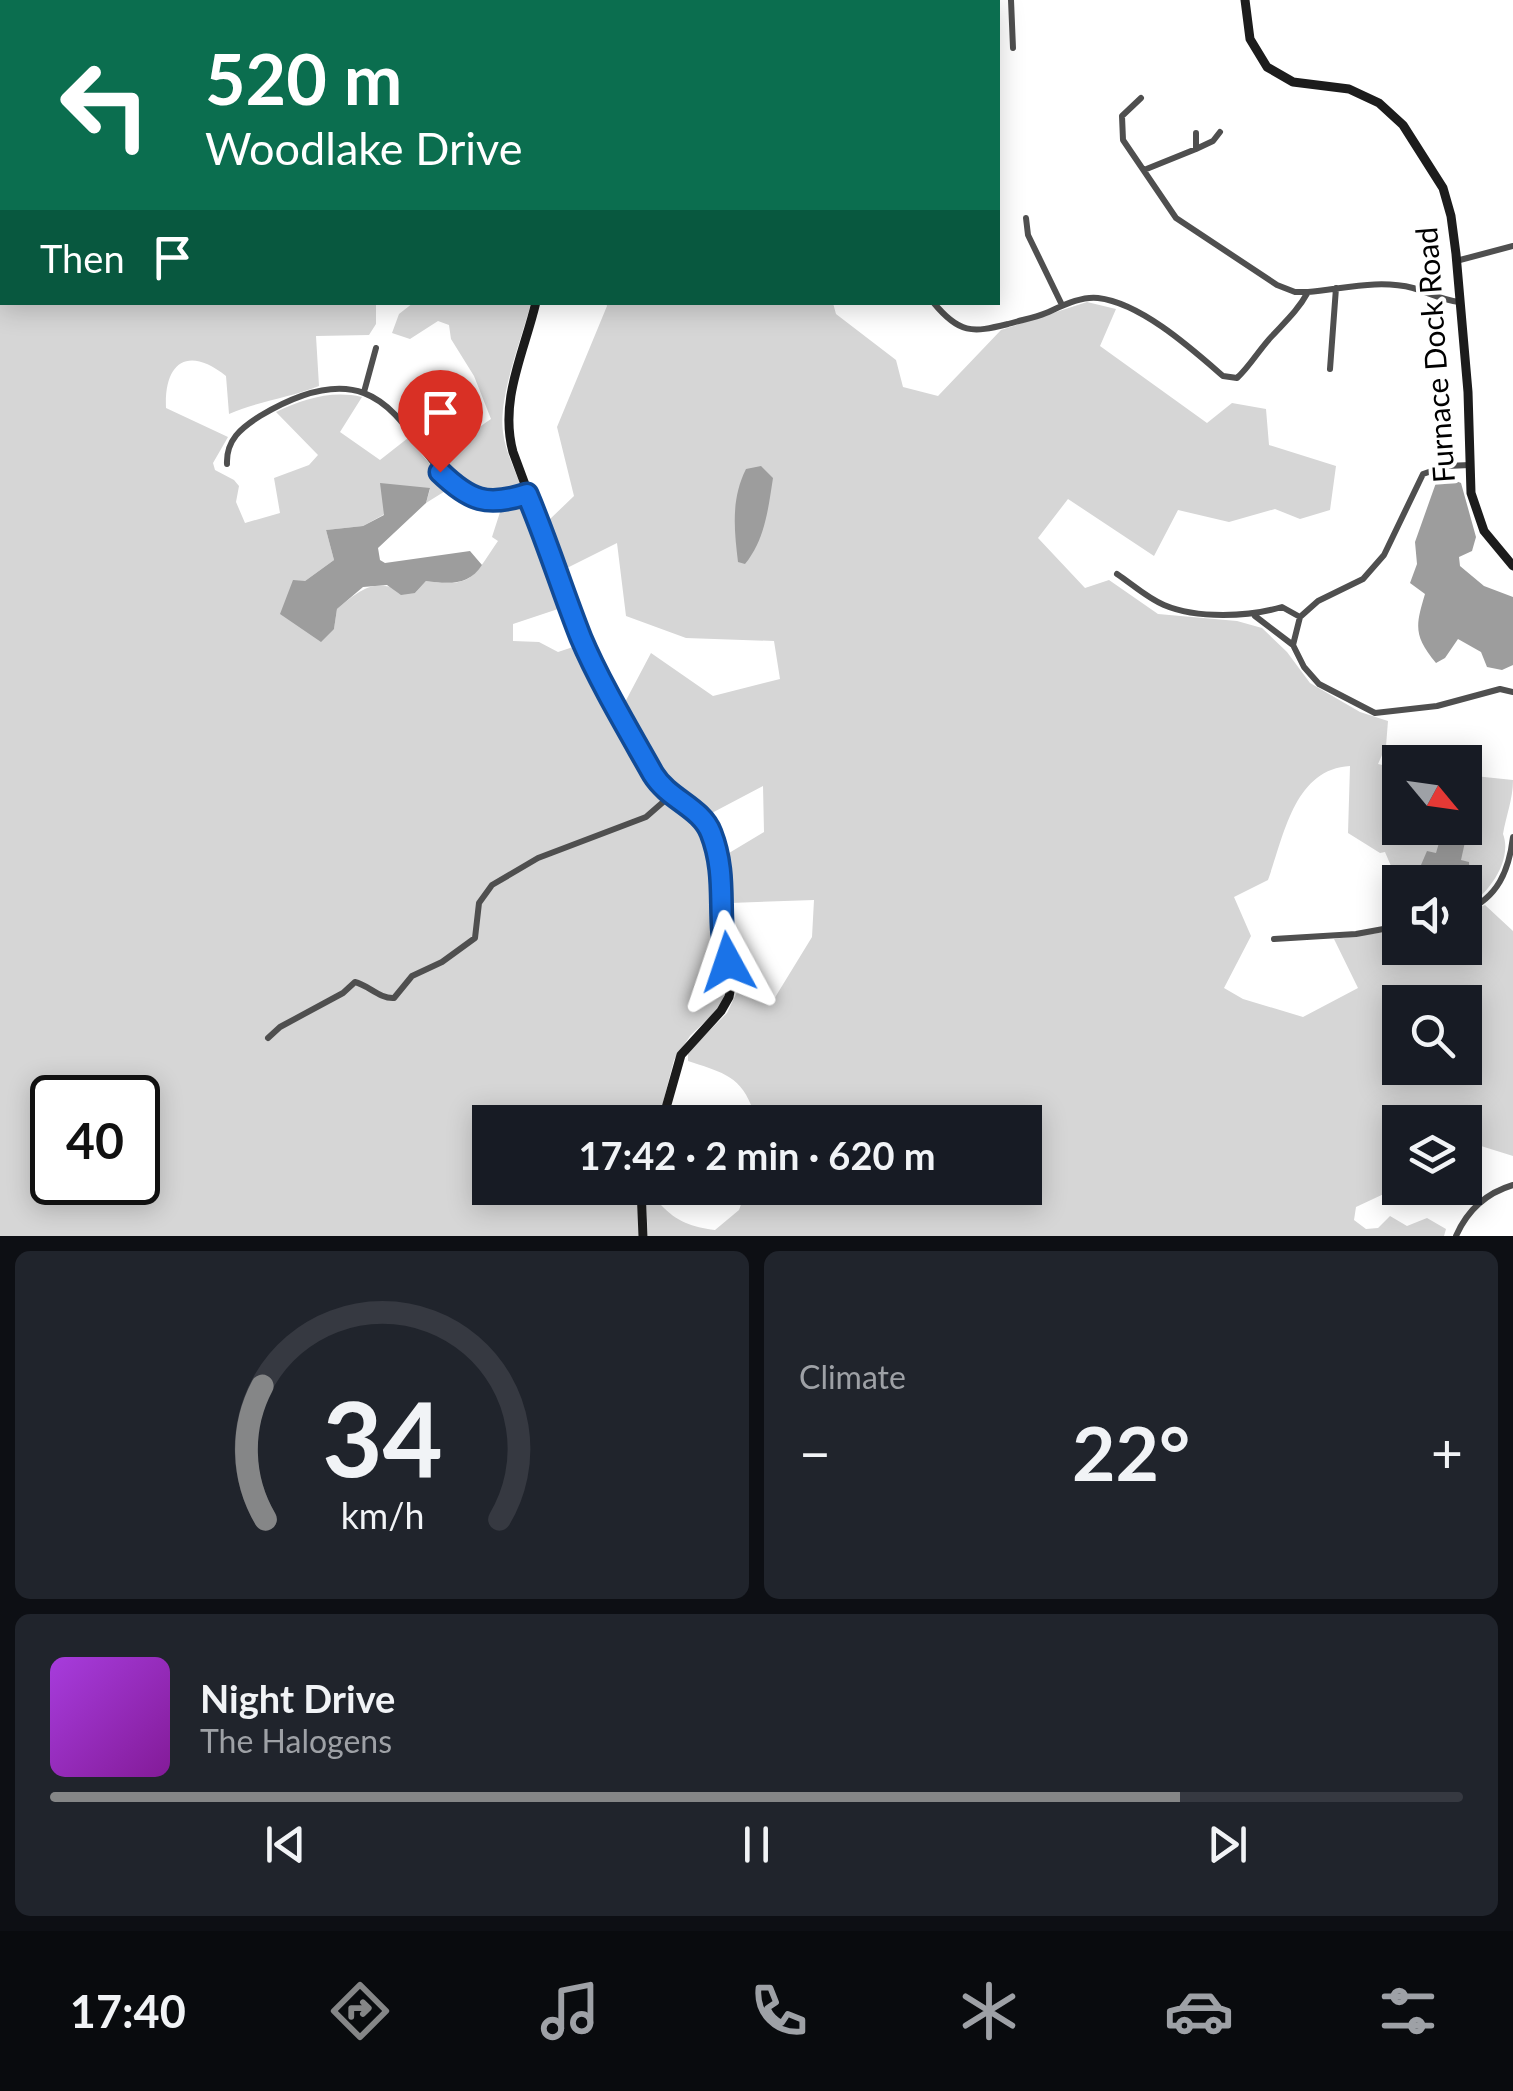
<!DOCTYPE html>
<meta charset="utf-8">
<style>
body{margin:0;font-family:Lato,sans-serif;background:#20242c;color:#f1f3f6;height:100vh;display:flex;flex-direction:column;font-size:38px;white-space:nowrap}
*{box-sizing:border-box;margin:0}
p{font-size:32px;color:#9ea1a6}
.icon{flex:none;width:55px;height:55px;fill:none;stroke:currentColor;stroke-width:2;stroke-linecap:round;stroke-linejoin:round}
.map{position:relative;height:1236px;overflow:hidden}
.side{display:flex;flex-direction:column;gap:15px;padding:15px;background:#0d0f14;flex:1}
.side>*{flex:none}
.banner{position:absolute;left:0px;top:0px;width:1000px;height:305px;box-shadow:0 5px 25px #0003;background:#0b6e4f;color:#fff;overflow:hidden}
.needle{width:65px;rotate:119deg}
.buttons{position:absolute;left:1382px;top:745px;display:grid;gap:20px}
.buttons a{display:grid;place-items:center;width:100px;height:100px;border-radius:0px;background:#171b24;box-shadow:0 5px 25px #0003;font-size:50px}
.speed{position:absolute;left:30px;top:1075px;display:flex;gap:20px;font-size:50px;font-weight:700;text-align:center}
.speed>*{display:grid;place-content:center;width:130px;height:130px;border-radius:50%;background:#171b24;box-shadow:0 5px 25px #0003;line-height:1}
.speed .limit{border:5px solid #111;border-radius:15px;background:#fff;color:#111}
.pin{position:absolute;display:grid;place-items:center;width:85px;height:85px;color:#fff;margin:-102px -42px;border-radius:50% 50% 50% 0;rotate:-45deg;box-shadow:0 0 10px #0007}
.pin .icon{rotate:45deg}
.me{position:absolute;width:110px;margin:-55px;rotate:355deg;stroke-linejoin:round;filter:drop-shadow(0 0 8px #0008)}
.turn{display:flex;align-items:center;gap:35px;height:210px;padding:0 40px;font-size:45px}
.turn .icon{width:130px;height:130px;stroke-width:2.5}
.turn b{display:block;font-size:70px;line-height:85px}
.then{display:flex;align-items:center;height:95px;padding:0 40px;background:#0003;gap:20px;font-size:38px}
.big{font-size:75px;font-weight:700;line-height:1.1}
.side .tile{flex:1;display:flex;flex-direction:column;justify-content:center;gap:15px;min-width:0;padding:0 35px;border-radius:15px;background:#20242c}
.side .dial{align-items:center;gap:0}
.dial svg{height:260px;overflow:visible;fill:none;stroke:#363941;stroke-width:7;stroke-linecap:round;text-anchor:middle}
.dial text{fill:#f1f3f6;stroke:none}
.song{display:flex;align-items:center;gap:30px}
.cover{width:120px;height:120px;border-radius:15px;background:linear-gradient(135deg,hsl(280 70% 55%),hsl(290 70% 35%))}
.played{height:10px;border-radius:5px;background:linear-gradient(90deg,#858687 80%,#363941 80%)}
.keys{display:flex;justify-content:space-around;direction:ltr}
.heat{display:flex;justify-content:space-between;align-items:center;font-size:55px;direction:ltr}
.side .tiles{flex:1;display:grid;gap:15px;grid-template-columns:1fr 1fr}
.tile:last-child{grid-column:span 2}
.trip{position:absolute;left:472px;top:1105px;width:570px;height:100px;border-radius:0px;background:#171b24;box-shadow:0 5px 25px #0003;font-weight:700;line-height:100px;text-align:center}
.tabs{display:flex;height:160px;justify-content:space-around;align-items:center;background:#090b0e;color:#9ea1a6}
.tabs .icon{width:70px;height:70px}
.tabs .active{color:#858687}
.tabs b{font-size:45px;color:#f1f3f6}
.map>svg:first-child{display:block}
.green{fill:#d6d6d6;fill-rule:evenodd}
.water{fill:#9d9d9d}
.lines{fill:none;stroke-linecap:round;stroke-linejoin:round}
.street{stroke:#4f4f4f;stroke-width:6}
.secondary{stroke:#1c1c1c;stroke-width:9}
.route-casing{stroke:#114b97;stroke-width:25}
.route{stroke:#1a73e8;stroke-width:18}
.labels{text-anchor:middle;stroke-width:8;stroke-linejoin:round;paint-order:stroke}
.street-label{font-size:30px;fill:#000;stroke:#fff}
</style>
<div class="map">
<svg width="1513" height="1236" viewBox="0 0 1513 1236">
<rect width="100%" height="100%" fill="#fff"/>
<path class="green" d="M0 19 2 302 376 303V324L369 335 316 336 319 386C289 398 259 401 229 414L226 376C189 346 164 361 166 408L228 437 213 463 215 470 234 480 239 486 236 502 245 523 280 513 274 478 309 465 318 455 276 412C304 399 331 390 362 397L340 432 380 460 408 438 450 488 426 503 430 489 363 526 326 530 334 560 305 581 334 629 337 609C369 582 374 581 415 593L426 581C473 588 473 577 498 541L492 537 502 506 527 502 557 579 564 607 513 624V641L539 642 558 652 579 645 662 795 705 827 719 881 718 939 728 971 727 993 718 1009 690 1036 674 1060 658 1122H490V1188H638L640 1236H0ZM52 1098H138V1182H52Z
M1087 302 1116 309 1100 346 1207 423 1232 403 1266 409 1269 445 1336 466 1330 510 1300 519 1275 509 1229 522 1178 510 1154 556 1068 499 1038 538 1085 588 1109 580 1158 614 1237 621 1262 628 1287 652 1310 683 1360 712 1388 721 1386 746 1378 764 1400 769V828H1465V775L1513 780C1513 799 1506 816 1503 834 1513 860 1488 896 1465 907V882H1400V887L1385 852 1380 853 1348 833 1350 766C1294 769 1284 836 1268 880L1234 897 1251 936 1224 988 1243 999 1303 1017 1358 988 1334 939 1400 930V948H1465V914L1485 905 1513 931V1156L1465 1141V1122H1400V1158L1388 1192 1356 1207 1354 1220 1366 1229 1378 1228 1390 1216 1407 1226 1427 1218 1446 1229 1444 1236H648L645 1188H662L661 1205C677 1222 692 1227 715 1230L739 1210 747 1188H1025V1122H744L751 1105C739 1074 717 1071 688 1061V1052L727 1013 738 990 771 1004 812 937 814 900 730 903 729 853 764 832 763 786 708 815 675 790 664 776 623 706 651 653 713 696 780 679 774 641 686 638 626 616 617 543 565 569 549 520 574 496 557 427 607 306 606 303H833L836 314 896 360 903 387 938 396 1001 330ZM1400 1002H1465V1068H1400Z
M413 303H531C522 338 498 397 503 432 505 450 514 468 520 484 476 508 447 477 429 438L432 428 438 426C462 443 469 434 491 419L474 376 451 339 449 325 438 321 410 339 392 333 399 314Z"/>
<path class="water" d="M761 466 773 478C768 510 765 539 745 564L738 562C734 529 731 499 746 469Z
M1444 476 1461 483 1476 537 1472 551 1459 557 1460 566 1484 586 1513 597V665L1502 670 1487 667 1481 652 1458 639 1445 658 1436 663C1414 636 1415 627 1425 594L1410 583 1417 564 1415 542 1437 480Z
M380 483 430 488 426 503 378 548 380 560 385 563 470 551 482 565C469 586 448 584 426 581L415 593 401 595 387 585 363 587 337 609 334 629 321 642 280 614 293 580 305 581 334 560 326 530 363 526 384 515Z
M1441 836 1465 842 1461 860 1469 862 1470 887 1465 896V882H1420L1421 865 1427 851 1436 853Z"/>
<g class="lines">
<path class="street" d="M657 0 658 2
M1011 0 1013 48
M146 2V0
M1141 98 1122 116 1123 140 1176 218 1277 285 1295 292H1307
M1196 133V149L1213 141 1220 132
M1144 170 1196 149
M1026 218 1028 235 1062 305
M1456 261 1513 246
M933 302C959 334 972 333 1008 324 1021 320 1034 318 1046 313 1062 306 1081 296 1098 298 1141 303 1192 349 1223 376L1237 378C1251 365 1260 348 1273 335 1287 320 1298 310 1308 292 1343 289 1378 279 1413 288 1430 293 1442 300 1459 302
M1330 369 1336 288
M364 392 376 348
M227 464C226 440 241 428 260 416 433 313 399 537 527 494
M1117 574C1132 584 1147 598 1164 605 1197 619 1249 617 1282 607L1300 617 1318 601 1363 579 1384 555 1423 474 1446 466 1470 465
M1255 616 1293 645 1304 667 1319 684 1375 713 1437 706 1500 689 1513 692
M1293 645 1300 617
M1465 911C1498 898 1509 870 1513 837
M1274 939 1356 934 1400 926
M268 1038 280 1027 343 993 355 982C368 985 380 999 394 998L412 976 442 962 475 938 479 903 492 885 538 858 646 817 670 796
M1456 1236C1467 1211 1486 1193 1513 1185"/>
<path class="secondary" d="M414 0 415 2
M1245 0 1250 39 1267 67 1293 82 1349 89 1379 103 1403 125 1443 188 1451 216 1456 254 1468 392 1471 493 1484 531 1513 566
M536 302C524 353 499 400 513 452L583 641 654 775 670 796 706 823 721 871 724 895 722 936 732 979 729 997 721 1011 681 1055 662 1122
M641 1188 643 1236"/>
</g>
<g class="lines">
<g class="route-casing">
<path id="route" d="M440 472C470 501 487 507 527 494 547 541 562 590 581 638 599 681 630 733 653 774 669 800 701 807 711 833 729 879 715 919 728 962"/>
</g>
<use href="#route" class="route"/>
</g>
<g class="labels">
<g class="street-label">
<text transform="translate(1436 355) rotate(-94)" y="10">Furnace Dock Road</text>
</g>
</g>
</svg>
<div class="buttons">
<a><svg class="needle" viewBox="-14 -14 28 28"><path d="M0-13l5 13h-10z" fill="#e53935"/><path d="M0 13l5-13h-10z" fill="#9ea1a6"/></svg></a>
<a><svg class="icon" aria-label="sound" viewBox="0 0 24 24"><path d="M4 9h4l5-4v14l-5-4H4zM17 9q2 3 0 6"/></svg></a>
<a><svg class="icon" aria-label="search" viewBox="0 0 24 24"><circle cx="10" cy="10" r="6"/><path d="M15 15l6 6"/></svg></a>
<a><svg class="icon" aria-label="layers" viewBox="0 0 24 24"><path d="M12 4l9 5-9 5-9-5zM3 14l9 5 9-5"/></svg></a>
</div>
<div class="speed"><div class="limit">40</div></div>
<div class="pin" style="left:440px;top:472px;background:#d93025"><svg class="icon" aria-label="arrive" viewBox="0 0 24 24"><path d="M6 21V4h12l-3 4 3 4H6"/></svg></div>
<svg class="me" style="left:728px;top:962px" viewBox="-20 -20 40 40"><path d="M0-17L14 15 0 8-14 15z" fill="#1a73e8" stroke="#fff" stroke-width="4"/></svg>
<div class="trip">17:42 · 2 min · 620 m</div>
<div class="banner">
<div class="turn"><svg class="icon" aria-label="left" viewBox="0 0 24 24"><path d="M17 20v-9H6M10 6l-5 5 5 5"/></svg><div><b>520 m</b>Woodlake Drive</div></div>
<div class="then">Then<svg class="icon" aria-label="arrive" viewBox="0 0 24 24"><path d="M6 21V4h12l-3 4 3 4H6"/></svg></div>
</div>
</div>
<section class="side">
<div class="tiles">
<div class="tile dial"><svg viewBox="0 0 100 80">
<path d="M14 69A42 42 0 1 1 86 69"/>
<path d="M14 69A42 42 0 0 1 13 28" stroke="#858687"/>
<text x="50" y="56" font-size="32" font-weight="700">34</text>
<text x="50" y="72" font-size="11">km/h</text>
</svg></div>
<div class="tile"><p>Climate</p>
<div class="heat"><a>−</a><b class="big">22°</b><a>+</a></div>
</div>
<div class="tile">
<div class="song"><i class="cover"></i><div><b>Night Drive</b><p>The Halogens</p></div></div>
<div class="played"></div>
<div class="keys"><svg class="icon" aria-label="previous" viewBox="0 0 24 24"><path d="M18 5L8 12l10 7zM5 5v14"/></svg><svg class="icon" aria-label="pause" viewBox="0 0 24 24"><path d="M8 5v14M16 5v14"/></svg><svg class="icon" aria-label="next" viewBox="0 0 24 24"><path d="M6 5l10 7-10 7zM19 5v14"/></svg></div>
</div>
</div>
</section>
<nav class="tabs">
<b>17:40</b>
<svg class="icon active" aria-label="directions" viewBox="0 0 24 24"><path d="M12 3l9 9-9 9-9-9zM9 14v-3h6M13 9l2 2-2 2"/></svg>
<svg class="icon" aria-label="music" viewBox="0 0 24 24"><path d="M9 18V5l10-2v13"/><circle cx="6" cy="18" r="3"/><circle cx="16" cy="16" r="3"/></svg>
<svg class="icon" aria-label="phone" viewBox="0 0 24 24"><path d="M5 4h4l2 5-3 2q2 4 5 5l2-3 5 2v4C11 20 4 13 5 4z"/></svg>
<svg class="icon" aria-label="climate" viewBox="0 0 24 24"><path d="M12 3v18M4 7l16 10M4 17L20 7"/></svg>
<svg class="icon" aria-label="car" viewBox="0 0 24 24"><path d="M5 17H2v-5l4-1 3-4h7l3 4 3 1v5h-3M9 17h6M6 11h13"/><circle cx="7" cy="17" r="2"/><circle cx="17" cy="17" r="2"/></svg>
<svg class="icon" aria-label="filters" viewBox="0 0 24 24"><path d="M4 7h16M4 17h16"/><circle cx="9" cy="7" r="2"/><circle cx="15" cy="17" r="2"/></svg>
</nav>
